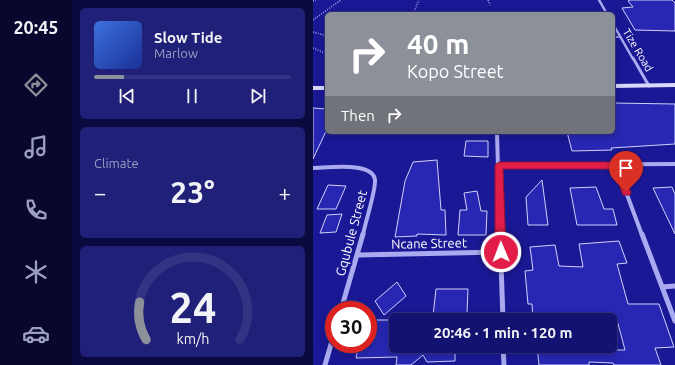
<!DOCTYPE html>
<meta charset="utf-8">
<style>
body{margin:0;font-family:Ubuntu,sans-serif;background:#212078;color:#f1f3f6;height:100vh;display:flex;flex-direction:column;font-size:15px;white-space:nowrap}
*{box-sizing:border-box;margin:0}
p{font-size:13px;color:#9d9ec3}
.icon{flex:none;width:22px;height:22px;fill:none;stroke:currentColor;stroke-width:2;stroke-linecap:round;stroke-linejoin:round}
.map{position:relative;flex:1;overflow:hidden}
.details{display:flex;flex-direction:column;gap:8px;padding:8px;background:#0b0a3e;width:241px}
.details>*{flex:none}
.hud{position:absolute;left:12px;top:12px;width:290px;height:122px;border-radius:6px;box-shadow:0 2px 10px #0003,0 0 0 1px #333283;background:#8c9099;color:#fff;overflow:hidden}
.speed{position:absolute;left:12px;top:301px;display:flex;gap:8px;font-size:20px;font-weight:700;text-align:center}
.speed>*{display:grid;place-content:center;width:52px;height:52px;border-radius:50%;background:#141270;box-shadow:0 2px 10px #0003,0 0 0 1px #333283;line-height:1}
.speed .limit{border:6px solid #d22;background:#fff;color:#111}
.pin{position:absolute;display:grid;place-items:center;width:34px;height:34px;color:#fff;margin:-41px -17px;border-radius:50% 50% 50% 0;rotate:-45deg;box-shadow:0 0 4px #0007}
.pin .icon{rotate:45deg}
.me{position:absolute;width:44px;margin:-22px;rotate:359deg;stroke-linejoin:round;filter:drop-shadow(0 0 3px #0008)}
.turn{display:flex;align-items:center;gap:14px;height:84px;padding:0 16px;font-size:18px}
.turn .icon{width:52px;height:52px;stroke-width:2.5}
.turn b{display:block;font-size:28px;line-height:34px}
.then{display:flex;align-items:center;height:38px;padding:0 16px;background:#0003;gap:8px;font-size:15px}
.big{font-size:30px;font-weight:600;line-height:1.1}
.details .widget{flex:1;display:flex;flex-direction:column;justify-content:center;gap:6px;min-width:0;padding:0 14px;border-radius:6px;background:#212078}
.details .dial{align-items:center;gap:0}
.dial svg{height:104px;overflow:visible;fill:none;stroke:#333283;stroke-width:7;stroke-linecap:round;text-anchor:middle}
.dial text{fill:#f1f3f6;stroke:none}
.song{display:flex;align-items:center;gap:12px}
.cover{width:48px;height:48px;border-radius:6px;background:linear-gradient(135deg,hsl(220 70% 55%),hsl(230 70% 35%))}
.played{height:4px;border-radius:2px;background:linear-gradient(90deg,#8c9099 15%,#333283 15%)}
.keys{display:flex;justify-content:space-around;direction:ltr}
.heat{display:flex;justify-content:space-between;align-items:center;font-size:22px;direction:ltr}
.trip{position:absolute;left:76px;top:313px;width:228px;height:40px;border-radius:6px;background:#141270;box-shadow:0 2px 10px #0003,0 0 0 1px #333283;font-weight:600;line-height:40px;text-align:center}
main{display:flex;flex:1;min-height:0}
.tab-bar{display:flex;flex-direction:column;width:72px;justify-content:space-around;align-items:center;background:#08072d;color:#9d9ec3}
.tab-bar .icon{width:28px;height:28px}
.tab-bar .active{color:#8c9099}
.tab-bar b{font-size:18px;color:#f1f3f6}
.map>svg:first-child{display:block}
.building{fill:#2727b3;stroke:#d1d1fb}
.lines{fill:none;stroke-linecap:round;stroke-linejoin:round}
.path{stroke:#aaaaf0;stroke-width:1.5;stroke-dasharray:1 1.5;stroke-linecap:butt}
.lane{stroke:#aaaaf0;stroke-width:1.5}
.street-far3{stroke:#aaaaf0;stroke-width:2.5}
.street-far2{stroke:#aaaaf0;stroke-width:3}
.street-far1{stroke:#aaaaf0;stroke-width:4}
.street{stroke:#aaaaf0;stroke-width:5}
.secondary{fill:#d8d8fb;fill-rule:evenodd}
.route{fill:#e11d48;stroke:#92132f}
.labels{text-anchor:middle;stroke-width:4;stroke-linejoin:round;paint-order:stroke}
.far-street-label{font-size:11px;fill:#fff;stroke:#1a1895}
.street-label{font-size:13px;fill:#fff;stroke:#1a1895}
</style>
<main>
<nav class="tab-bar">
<b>20:45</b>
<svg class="icon active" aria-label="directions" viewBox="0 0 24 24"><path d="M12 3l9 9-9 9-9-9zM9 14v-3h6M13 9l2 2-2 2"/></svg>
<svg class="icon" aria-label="music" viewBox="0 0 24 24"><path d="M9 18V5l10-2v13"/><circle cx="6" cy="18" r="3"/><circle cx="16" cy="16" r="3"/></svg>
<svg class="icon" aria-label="phone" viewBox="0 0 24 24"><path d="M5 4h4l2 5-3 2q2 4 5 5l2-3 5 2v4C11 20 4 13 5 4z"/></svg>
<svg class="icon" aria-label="climate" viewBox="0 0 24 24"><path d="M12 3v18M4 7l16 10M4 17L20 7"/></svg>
<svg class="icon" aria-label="car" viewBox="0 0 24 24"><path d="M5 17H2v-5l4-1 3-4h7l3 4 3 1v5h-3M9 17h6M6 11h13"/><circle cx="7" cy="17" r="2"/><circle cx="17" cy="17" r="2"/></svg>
</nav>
<section class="details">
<div class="widget">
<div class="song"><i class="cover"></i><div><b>Slow Tide</b><p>Marlow</p></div></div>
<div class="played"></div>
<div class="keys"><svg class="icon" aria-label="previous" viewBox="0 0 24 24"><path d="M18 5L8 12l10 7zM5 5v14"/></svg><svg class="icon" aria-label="pause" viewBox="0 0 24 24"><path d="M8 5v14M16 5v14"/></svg><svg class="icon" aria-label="next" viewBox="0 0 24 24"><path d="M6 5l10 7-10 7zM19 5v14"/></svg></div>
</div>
<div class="widget"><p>Climate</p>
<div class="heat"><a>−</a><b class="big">23°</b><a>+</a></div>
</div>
<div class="widget dial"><svg viewBox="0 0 100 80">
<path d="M14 69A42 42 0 1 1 86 69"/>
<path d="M14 69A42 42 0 0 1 9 40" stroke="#8c9099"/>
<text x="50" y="56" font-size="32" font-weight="700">24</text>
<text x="50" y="72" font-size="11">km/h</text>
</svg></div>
</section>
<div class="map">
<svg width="362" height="365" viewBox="0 0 362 365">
<rect width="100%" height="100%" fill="#1a1895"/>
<path class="building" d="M317 0H359L362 3V31L322 30 309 8 320 7 315 1Z
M300 103 362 104V144L298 148 299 150 259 151 254 132H300Z
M0 108 14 109V129L0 159Z
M153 141H175V157L151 156Z
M124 160 128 210H132L133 235 104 234V236L82 237 92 181 100 162Z
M229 180 235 225H215L213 197Z
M15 185 33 186 23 209H4Z
M283 187 291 209H300L304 225H264L257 188Z
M359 187 362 194V234L340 188Z
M164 191 168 211H174L173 235H145L147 210H154L151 193Z
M29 214 23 232 7 233 14 215Z
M306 241 314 263 304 264 315 304H346L361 347 342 348 348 365H301L300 363 276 362V365H226L224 346H279V350H312L304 320H220L219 304H215L212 271 220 270 217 247 242 245 246 266 270 267 266 244Z
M84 282 93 296 71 315 62 301Z
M123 289H155L154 313H136V316H120Z
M59 320H81L77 346H101V350H142V361L114 362 110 355 98 365H83L84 357 43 358 46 344H55V326H59Z"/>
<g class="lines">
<path class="path" d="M175 0 177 5
M0 1 3 0
M101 13H147
M100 14 106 0
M0 20 28 0
M0 32 14 36
M0 48 14 54"/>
<path class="lane" d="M300 37H308"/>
<path class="street-far3" d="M286 0 294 14
M300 24 320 59"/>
<path class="street-far2" d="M320 58 336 86
M184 132V135"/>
<path class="street-far1" d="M184 134 187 235
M186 165 362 164
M303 165 329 235
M0 168C14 168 60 161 62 180 63 190 52 223 50 235"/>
<path class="street" d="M187 234 190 320
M329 234 362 321
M45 255 188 252
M349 287 362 286
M28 310 50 234
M190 346 191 365
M12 365 21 334"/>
<path class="secondary" d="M362 83V87L300 88V84Z
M0 86H14V90H0Z"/>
</g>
<path class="route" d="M186 162H303L307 166 318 192 317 195H310L300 169H190L193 252 191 256 188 258 184 256 182 252V165Z"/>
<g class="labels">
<g class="far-street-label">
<text transform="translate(325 50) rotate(59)" y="4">Tize Road</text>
</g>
<g class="street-label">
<text transform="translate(38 233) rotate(-75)" y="5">Gqubule Street</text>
<text transform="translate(116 243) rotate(-1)" y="5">Ncane Street</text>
</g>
</g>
</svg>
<div class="speed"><div class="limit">30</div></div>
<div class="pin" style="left:313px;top:192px;background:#d93025"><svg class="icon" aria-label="arrive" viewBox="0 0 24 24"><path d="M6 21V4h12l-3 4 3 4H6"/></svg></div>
<svg class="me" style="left:188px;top:252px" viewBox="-20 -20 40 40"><circle r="17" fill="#e11d48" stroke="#fff" stroke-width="3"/><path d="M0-11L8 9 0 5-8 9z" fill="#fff"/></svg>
<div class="trip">20:46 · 1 min · 120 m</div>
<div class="hud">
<div class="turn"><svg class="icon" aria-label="right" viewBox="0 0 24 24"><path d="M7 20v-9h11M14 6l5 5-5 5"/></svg><div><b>40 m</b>Kopo Street</div></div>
<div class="then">Then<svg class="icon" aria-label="right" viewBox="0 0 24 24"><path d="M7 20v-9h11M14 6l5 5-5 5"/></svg></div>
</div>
</div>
</main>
